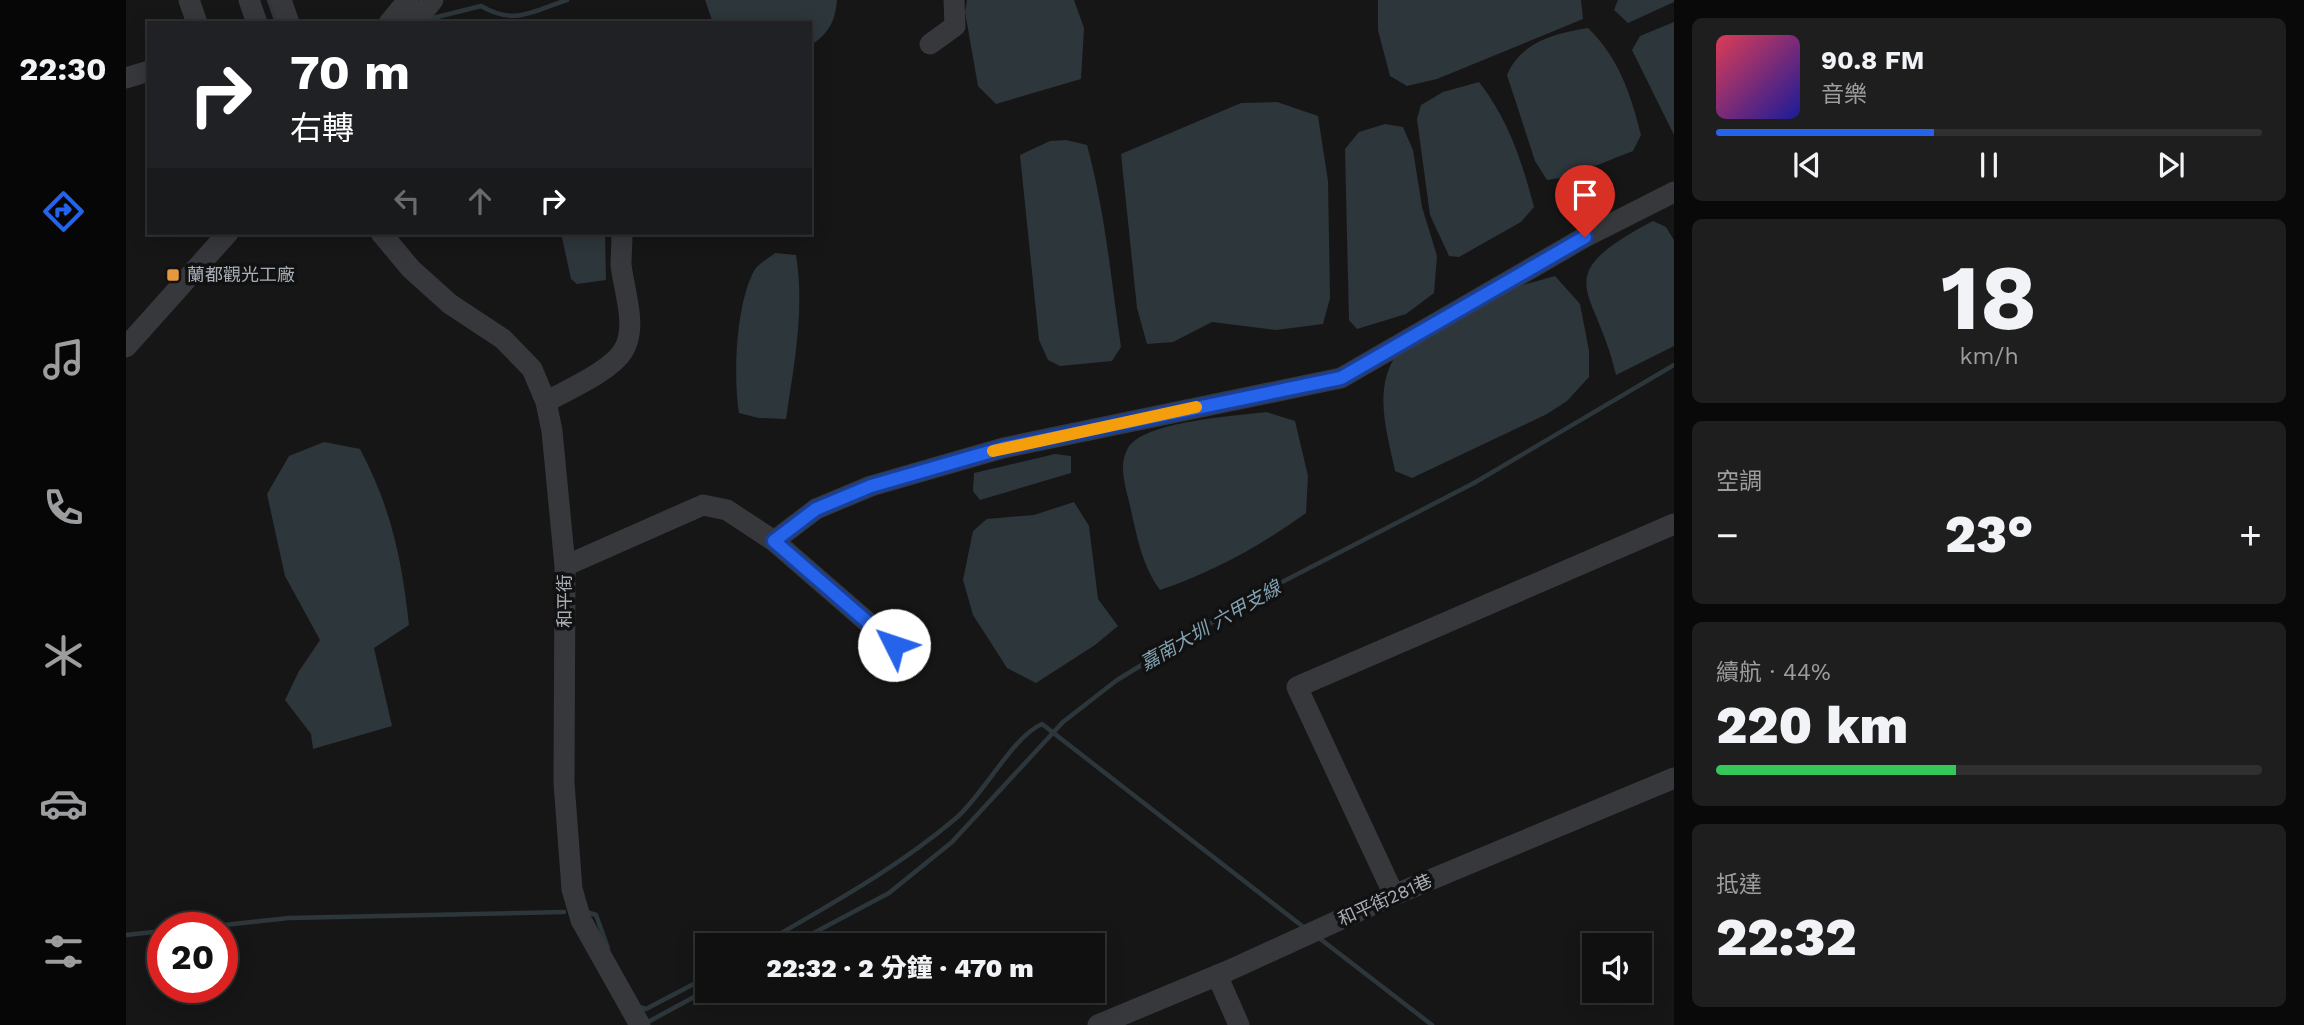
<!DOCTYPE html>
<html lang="zh-TW">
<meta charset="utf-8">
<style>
body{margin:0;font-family:"Work Sans","Noto Sans TC",sans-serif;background:#1e1e1f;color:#f1f3f6;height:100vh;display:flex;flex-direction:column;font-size:26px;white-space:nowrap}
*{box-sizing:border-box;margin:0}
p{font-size:23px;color:#9c9d9f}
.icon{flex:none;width:38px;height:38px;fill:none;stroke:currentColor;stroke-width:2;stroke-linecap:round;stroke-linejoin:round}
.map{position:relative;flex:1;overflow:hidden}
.panel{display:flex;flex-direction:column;gap:18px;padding:18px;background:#090909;width:630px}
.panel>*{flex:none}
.banner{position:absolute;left:21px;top:21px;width:665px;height:214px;border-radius:0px;box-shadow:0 4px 18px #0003,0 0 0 2px #303031;background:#202124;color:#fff;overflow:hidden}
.fabs{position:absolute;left:1456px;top:933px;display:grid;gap:14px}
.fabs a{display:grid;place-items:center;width:70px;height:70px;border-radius:0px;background:#101011;box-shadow:0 4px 18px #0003,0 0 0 2px #303031;font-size:35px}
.speed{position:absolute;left:21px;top:912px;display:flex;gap:14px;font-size:35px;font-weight:700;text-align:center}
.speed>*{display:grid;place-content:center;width:91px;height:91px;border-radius:50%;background:#101011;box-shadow:0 4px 18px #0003,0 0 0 2px #303031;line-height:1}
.speed .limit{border:10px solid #d22;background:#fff;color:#111}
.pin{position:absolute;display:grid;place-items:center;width:60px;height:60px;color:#fff;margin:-72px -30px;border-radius:50% 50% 50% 0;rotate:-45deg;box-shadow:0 0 7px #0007}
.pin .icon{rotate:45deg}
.me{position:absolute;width:77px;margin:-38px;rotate:311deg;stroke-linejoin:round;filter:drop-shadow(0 0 5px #0008)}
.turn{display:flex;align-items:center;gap:24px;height:147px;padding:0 28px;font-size:32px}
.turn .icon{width:91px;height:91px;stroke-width:2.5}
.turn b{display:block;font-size:49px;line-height:60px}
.lanes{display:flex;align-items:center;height:66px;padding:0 28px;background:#0003;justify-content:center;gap:35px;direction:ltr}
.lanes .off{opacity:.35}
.big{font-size:52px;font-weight:800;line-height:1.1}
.panel .card{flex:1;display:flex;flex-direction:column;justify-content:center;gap:10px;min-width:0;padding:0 24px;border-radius:10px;background:#1e1e1f}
.panel .dial{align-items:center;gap:0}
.dial b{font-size:91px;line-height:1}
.song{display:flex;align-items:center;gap:21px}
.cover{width:84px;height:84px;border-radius:10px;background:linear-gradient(135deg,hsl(350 70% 55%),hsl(240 70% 35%))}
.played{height:7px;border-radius:4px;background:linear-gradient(90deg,#2563eb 40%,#303031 40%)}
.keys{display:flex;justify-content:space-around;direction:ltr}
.heat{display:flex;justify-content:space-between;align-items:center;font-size:38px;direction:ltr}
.charge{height:10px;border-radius:5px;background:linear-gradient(90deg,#34c759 44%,#303031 0)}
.trip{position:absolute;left:569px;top:933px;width:410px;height:70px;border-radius:0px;background:#101011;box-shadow:0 4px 18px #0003,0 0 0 2px #303031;font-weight:800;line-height:70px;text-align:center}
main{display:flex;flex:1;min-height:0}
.tabs{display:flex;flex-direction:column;width:126px;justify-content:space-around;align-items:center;background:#060607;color:#9c9d9f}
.tabs .icon{width:49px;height:49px}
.tabs .active{color:#2563eb}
.tabs b{font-size:32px;color:#f1f3f6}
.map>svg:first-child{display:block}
.water{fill:#2d363b}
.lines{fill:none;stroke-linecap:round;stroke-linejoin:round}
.stream{stroke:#2d363b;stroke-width:4.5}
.minor{stroke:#37383c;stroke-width:21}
.route-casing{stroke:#184099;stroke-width:18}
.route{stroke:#2563eb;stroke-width:12}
.slow{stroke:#f59e0b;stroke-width:12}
.poi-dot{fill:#e7973e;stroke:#111112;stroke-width:2.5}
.labels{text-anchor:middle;stroke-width:7;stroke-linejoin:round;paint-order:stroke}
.poi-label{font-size:18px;fill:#a8afb7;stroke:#111112;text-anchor:start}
.street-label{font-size:18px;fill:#a8afb7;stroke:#111112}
.water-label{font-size:19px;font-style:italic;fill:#81a0b0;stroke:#111112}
</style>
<main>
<nav class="tabs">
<b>22:30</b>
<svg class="icon active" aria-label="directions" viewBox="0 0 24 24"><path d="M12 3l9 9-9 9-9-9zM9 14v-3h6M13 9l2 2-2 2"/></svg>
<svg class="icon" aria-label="music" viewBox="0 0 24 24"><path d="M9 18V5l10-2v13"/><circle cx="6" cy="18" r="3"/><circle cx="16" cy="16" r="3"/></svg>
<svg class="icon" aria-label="phone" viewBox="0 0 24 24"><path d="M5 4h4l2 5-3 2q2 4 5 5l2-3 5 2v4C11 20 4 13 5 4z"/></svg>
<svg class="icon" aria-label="climate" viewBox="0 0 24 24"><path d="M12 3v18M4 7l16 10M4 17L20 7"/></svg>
<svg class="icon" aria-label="car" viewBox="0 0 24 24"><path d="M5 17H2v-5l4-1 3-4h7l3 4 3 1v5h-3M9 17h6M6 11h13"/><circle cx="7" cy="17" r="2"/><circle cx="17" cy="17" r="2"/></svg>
<svg class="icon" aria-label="filters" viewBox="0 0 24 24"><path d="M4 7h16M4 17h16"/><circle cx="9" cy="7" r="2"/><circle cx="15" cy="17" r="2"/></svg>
</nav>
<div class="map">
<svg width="1548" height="1025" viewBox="0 0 1548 1025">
<rect width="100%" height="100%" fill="#161617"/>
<path class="water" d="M579 0H711C709 22 703 33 684 46V23H587Z
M841 0H948L958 28 955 79 870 104 852 86 839 12Z
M1252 0H1455L1457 19 1311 79 1281 86 1264 76 1252 30Z
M1492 0H1548V2L1502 23 1488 10Z
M1548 22V135L1506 50 1514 36Z
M1462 28C1493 58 1505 95 1515 135L1507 151 1441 177 1421 180 1409 161 1381 75C1395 42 1429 33 1462 28Z
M1353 82C1382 119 1396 161 1408 207L1395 222 1333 257 1323 256 1304 215 1291 119 1295 105 1317 92Z
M1151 102 1192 116 1202 181 1204 298 1197 324 1150 330 1086 322 1047 342 1021 344 1011 308 995 154 1115 103Z
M1259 124 1277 127 1287 150 1296 207 1311 256 1308 293 1280 314 1231 329 1223 320 1219 149 1233 132Z
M940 140 961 145C979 211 985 279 995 347L986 361 934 366 922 360 913 340 894 155 924 141Z
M1527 221 1540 227 1548 240V346L1490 375C1470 286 1419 278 1527 221Z
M435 233H479L480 280 451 284 445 279Z
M649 253 670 255C679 310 668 365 660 419L633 418 613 413C607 376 610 304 628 271 632 264 643 258 649 253Z
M1429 276 1454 304 1463 351V377L1441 401 1421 414 1286 478 1269 471C1261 432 1247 390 1270 355L1394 286Z
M1140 412 1169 421 1182 476 1180 513C1134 546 1087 572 1034 590 1017 567 1011 538 1005 510 1001 491 991 466 1002 448 1018 421 1110 416 1140 412Z
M198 442 234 449C265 507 276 560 283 625L248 648 266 726 187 749 185 734 159 700 173 671 194 640 159 576 141 494 163 456Z
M929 454 945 456V473L854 500 847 491 848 473Z
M948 502 963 526 972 599 992 626 969 645 910 683 881 668 847 615 837 580 847 531 861 519 908 515Z"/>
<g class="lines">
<path class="stream" d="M143 0 151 23
M303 19 355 6C390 26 406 11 441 0
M461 912 470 915 482 948
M71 928 163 918 438 912
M0 935 37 931
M1193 938 1306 1025
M635 945C701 906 770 869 829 819 856 797 887 736 916 724L1180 929
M665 945 763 893 826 842 937 722 991 680 1131 595 1348 483 1548 365
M514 1007 520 1009 581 977
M520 1023 581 990"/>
<path class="minor" d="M63 0 71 23
M123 0 131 23
M155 0 163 23
M263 23 282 0
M288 23 307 0
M804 44 829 26 828 0
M0 78 23 71
M255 233 285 269 324 304 377 339 406 369 420 402 426 431 439 566 438 783 446 889 455 920 514 1025
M0 347 102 233
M420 402C441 390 485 371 497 351 512 328 498 291 495 265 495 255 496 244 496 233
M648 541 690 509 745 486 877 448 1215 378 1459 237 1548 192
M439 566 577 505 601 510 648 541 768 645
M1268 895 1171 687 1548 524
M1091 975 1113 1025
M972 1025 1104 970 1268 895 1548 778"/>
</g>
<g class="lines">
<g class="route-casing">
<path id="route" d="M768 645 648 541 690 509 745 486 877 448 1215 378 1459 237"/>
</g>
<use href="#route" class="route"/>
<path class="slow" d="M867 451 1070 407"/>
</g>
<rect class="poi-dot" x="40" y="268" width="14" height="14" rx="3.5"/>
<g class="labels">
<g class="poi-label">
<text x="61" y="281">蘭都觀光工廠</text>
</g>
<g class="street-label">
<text transform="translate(439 601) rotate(-90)" y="6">和平街</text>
<text transform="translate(1259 900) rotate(-24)" y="6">和平街281巷</text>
</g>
<g class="water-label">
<text transform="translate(1084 625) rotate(-30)" y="7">嘉南大圳 六甲支線</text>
</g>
</g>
</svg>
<div class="fabs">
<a><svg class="icon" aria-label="sound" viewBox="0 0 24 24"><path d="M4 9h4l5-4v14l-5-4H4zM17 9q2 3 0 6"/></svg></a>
</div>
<div class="speed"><div class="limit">20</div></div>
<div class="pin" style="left:1459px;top:237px;background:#d93025"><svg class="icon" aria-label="arrive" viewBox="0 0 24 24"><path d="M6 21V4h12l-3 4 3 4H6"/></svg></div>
<svg class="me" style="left:768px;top:645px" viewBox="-20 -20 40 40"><circle r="19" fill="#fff"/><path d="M0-13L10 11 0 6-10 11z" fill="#2563eb"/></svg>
<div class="trip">22:32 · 2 分鐘 · 470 m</div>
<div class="banner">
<div class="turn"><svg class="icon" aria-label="right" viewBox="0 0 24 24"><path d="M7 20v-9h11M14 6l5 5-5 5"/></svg><div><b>70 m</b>右轉</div></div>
<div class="lanes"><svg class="icon off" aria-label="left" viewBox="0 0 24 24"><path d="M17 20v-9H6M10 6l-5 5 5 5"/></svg><svg class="icon off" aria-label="ahead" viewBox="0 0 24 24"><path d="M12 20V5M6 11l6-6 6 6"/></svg><svg class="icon" aria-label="right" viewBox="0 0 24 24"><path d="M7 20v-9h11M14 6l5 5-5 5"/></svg></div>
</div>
</div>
<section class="panel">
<div class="card">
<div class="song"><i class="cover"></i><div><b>90.8 FM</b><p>音樂</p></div></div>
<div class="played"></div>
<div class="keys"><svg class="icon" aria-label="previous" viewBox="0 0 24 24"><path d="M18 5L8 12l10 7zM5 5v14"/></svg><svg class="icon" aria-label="pause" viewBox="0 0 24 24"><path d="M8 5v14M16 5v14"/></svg><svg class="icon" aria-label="next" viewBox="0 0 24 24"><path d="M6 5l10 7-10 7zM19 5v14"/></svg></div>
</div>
<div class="card dial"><b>18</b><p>km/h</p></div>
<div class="card"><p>空調</p>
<div class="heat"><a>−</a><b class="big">23°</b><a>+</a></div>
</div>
<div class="card"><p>續航 · 44%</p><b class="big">220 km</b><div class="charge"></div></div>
<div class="card"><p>抵達</p><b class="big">22:32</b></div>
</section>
</main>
